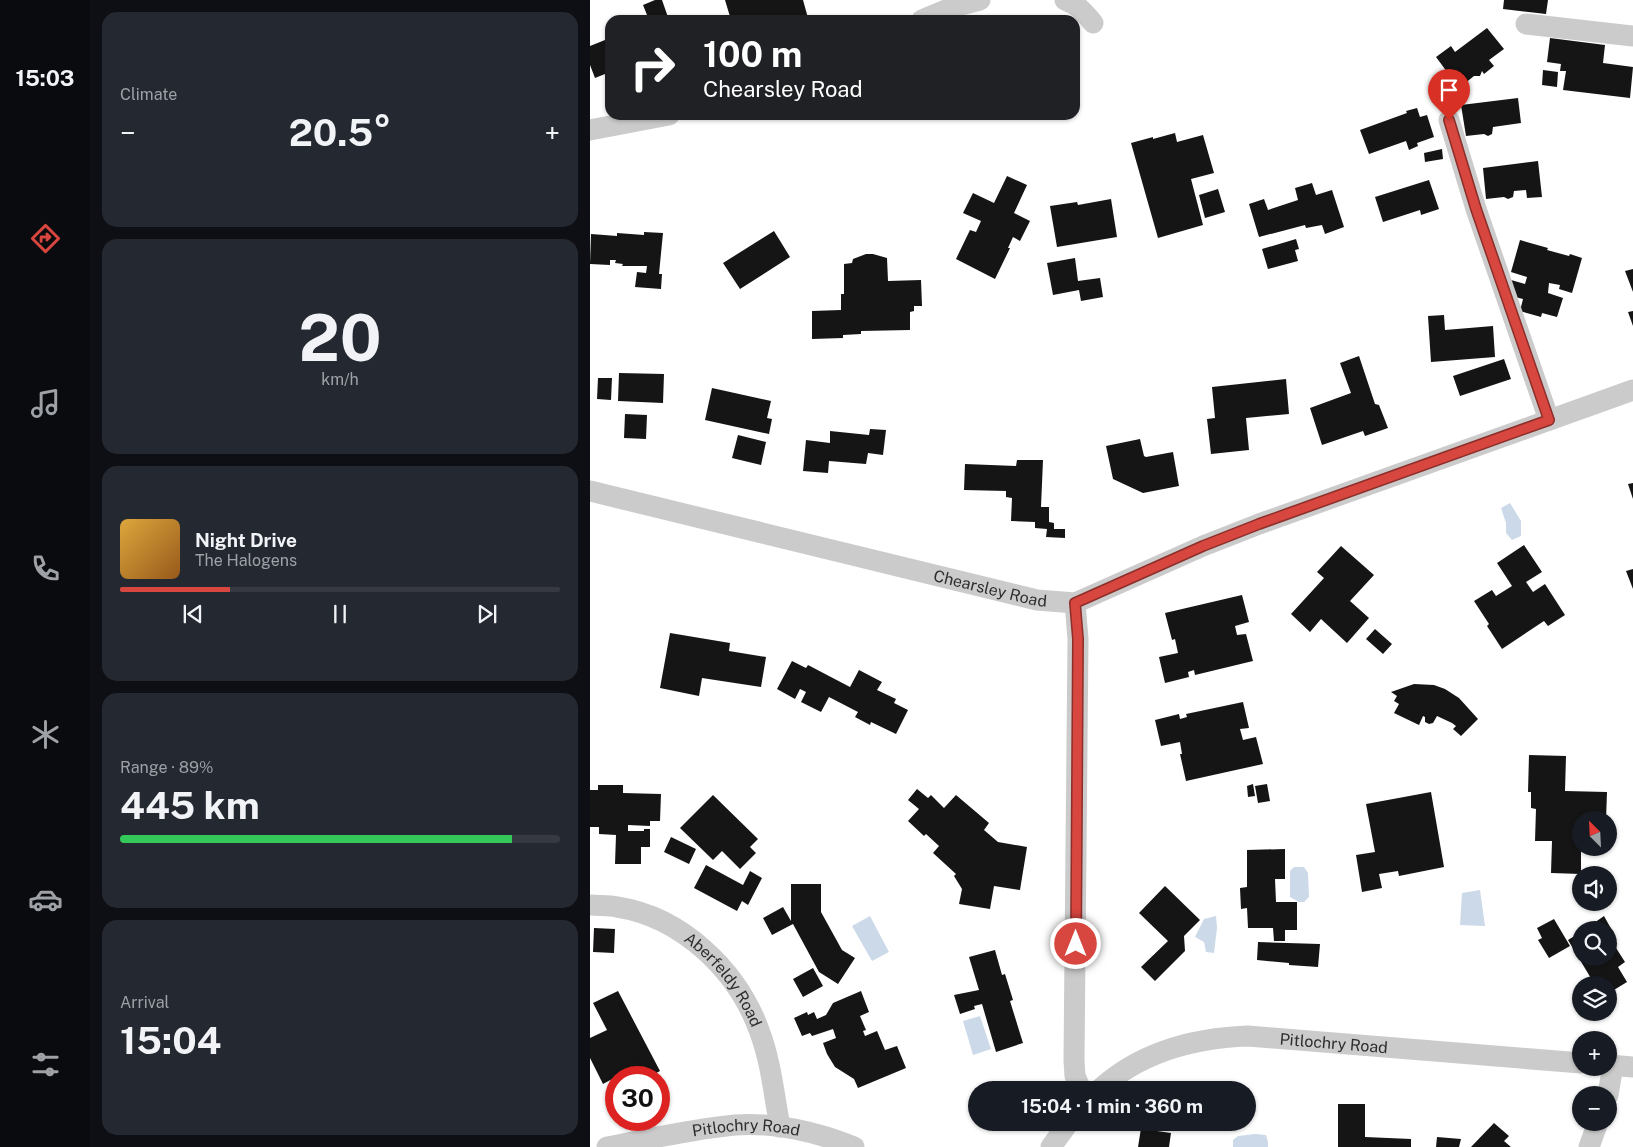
<!DOCTYPE html>
<meta charset="utf-8">
<style>
body{margin:0;font-family:"Public Sans",sans-serif;background:#242831;color:#f1f3f6;height:100vh;display:flex;flex-direction:column;font-size:19px;white-space:nowrap}
*{box-sizing:border-box;margin:0}
p{font-size:16px;color:#9ea1a6}
.icon{flex:none;width:28px;height:28px;fill:none;stroke:currentColor;stroke-width:2;stroke-linecap:round;stroke-linejoin:round}
.map{position:relative;flex:1;overflow:hidden}
.panel{display:flex;flex-direction:column;gap:12px;padding:12px;background:#0d0f14;width:500px}
.panel>*{flex:none}
.guide{position:absolute;left:15px;top:15px;width:475px;height:105px;border-radius:15px;box-shadow:0 1px 4px #0004;background:#202124;color:#fff;overflow:hidden}
.needle{width:32px;rotate:336deg}
.controls{position:absolute;left:982px;top:811px;display:grid;gap:10px}
.controls a{display:grid;place-items:center;width:45px;height:45px;border-radius:50%;background:#171b24;box-shadow:0 1px 4px #0004;font-size:25px}
.speed{position:absolute;left:15px;top:1066px;display:flex;gap:10px;font-size:25px;font-weight:700;text-align:center}
.speed>*{display:grid;place-content:center;width:65px;height:65px;border-radius:50%;background:#171b24;box-shadow:0 1px 4px #0004;line-height:1}
.speed .limit{border:8px solid #d22;background:#fff;color:#111}
.pin{position:absolute;display:grid;place-items:center;width:42px;height:42px;color:#fff;margin:-51px -21px;border-radius:50% 50% 50% 0;rotate:-45deg;box-shadow:0 0 5px #0007}
.pin .icon{rotate:45deg}
.me{position:absolute;width:55px;margin:-28px;rotate:0deg;stroke-linejoin:round;filter:drop-shadow(0 0 4px #0008)}
.turn{display:flex;align-items:center;gap:18px;height:105px;padding:0 15px;font-size:22px}
.turn .icon{width:65px;height:65px;stroke-width:2.5}
.turn b{display:block;font-size:35px;line-height:42px}
.big{font-size:38px;font-weight:700;line-height:1.1}
.panel .card{flex:1;display:flex;flex-direction:column;justify-content:center;gap:8px;min-width:0;padding:0 18px;border-radius:15px;background:#242831}
.panel .dial{align-items:center;gap:0}
.dial b{font-size:65px;line-height:1}
.song{display:flex;align-items:center;gap:15px}
.cover{width:60px;height:60px;border-radius:8px;background:linear-gradient(135deg,hsl(40 70% 55%),hsl(30 70% 35%))}
.played{height:5px;border-radius:2px;background:linear-gradient(90deg,#d7463f 25%,#363941 25%)}
.keys{display:flex;justify-content:space-around;direction:ltr}
.heat{display:flex;justify-content:space-between;align-items:center;font-size:28px;direction:ltr}
.charge{height:8px;border-radius:4px;background:linear-gradient(90deg,#34c759 89%,#363941 0)}
.trip{position:absolute;left:378px;top:1081px;width:288px;height:50px;border-radius:25px;background:#171b24;box-shadow:0 1px 4px #0004;font-weight:700;line-height:50px;text-align:center}
main{display:flex;flex:1;min-height:0}
.dock{display:flex;flex-direction:column;width:90px;justify-content:space-around;align-items:center;background:#090b0e;color:#9ea1a6}
.dock .icon{width:35px;height:35px}
.dock .selected{color:#d7463f}
.dock b{font-size:22px;color:#f1f3f6}
.map>svg:first-child{display:block}
.water{fill:#cbd9e9}
.building{fill:#151515}
.lines{fill:none;stroke-linecap:round;stroke-linejoin:round}
.minor{stroke:#cbcbcb;stroke-width:21}
.route-casing{stroke:#8c2e29;stroke-width:12}
.route{stroke:#d7463f;stroke-width:9}
.labels{text-anchor:middle;stroke-width:5;stroke-linejoin:round;paint-order:stroke}
.street-label{font-size:16px;fill:#2e2e2e;stroke:#fff}
</style>
<main>
<nav class="dock">
<b>15:03</b>
<svg class="icon selected" aria-label="directions" viewBox="0 0 24 24"><path d="M12 3l9 9-9 9-9-9zM9 14v-3h6M13 9l2 2-2 2"/></svg>
<svg class="icon" aria-label="music" viewBox="0 0 24 24"><path d="M9 18V5l10-2v13"/><circle cx="6" cy="18" r="3"/><circle cx="16" cy="16" r="3"/></svg>
<svg class="icon" aria-label="phone" viewBox="0 0 24 24"><path d="M5 4h4l2 5-3 2q2 4 5 5l2-3 5 2v4C11 20 4 13 5 4z"/></svg>
<svg class="icon" aria-label="climate" viewBox="0 0 24 24"><path d="M12 3v18M4 7l16 10M4 17L20 7"/></svg>
<svg class="icon" aria-label="car" viewBox="0 0 24 24"><path d="M5 17H2v-5l4-1 3-4h7l3 4 3 1v5h-3M9 17h6M6 11h13"/><circle cx="7" cy="17" r="2"/><circle cx="17" cy="17" r="2"/></svg>
<svg class="icon" aria-label="filters" viewBox="0 0 24 24"><path d="M4 7h16M4 17h16"/><circle cx="9" cy="7" r="2"/><circle cx="15" cy="17" r="2"/></svg>
</nav>
<section class="panel">
<div class="card"><p>Climate</p>
<div class="heat"><a>−</a><b class="big">20.5°</b><a>+</a></div>
</div>
<div class="card dial"><b>20</b><p>km/h</p></div>
<div class="card">
<div class="song"><i class="cover"></i><div><b>Night Drive</b><p>The Halogens</p></div></div>
<div class="played"></div>
<div class="keys"><svg class="icon" aria-label="previous" viewBox="0 0 24 24"><path d="M18 5L8 12l10 7zM5 5v14"/></svg><svg class="icon" aria-label="pause" viewBox="0 0 24 24"><path d="M8 5v14M16 5v14"/></svg><svg class="icon" aria-label="next" viewBox="0 0 24 24"><path d="M6 5l10 7-10 7zM19 5v14"/></svg></div>
</div>
<div class="card"><p>Range · 89%</p><b class="big">445 km</b><div class="charge"></div></div>
<div class="card"><p>Arrival</p><b class="big">15:04</b></div>
</section>
<div class="map">
<svg width="1043" height="1147" viewBox="0 0 1043 1147">
<rect width="100%" height="100%" fill="#fff"/>
<path class="water" d="M920 503 931 521V536L922 540 916 533V523L911 508Z
M704 867H714L718 873 719 897 714 902H709L700 897V871Z
M890 890 895 926 870 925 872 893Z
M280 916 299 952 282 961 262 926Z
M626 916 627 928 624 953 616 952 614 942 605 937 614 919Z
M390 1016 401 1049 383 1055 373 1021Z
M665 1134 676 1135 678 1142V1147H643V1140L648 1136Z"/>
<path class="building" d="M65 0H72L79 20H59L53 5Z
M135 0H213L218 18 210 20H141Z
M914 0H958L956 14 913 9Z
M897 28 914 49 899 60 904 66 894 74 892 71 890 76H884L869 88 846 57 861 46 865 52Z
M20 38V72L5 78 0 65V46Z
M960 38 1015 45 1013 63 1043 67 1040 98 973 90 976 71H970L971 64 957 62Z
M953 70 968 72 967 87 952 85Z
M928 98 931 123 903 127 902 134 898 136 894 134 876 136 871 105Z
M827 108 830 117 837 115 844 137 827 143 828 146 819 150 816 141 779 154 770 130 817 113 816 111Z
M585 133 587 142 613 135 624 173 601 179 613 225 568 238 541 143 563 137V139Z
M852 149 853 159 835 162 834 153Z
M948 161 952 197 937 198 936 190 924 191 923 197 918 199 914 197 896 199 893 168Z
M417 176 437 185 424 213 440 221 430 241 423 237 418 248H420L405 279 366 259 380 230 386 232 391 221 373 213 383 193 404 203Z
M839 180 849 209 831 215 830 210 793 222 785 197Z
M722 183 726 195 742 190 754 227 735 234 732 225 716 228 715 225 669 237 659 204 674 199 678 210 708 200 705 188Z
M628 189 635 212 615 218 609 195Z
M521 199 527 237 467 247 460 206 487 202 488 205Z
M184 231 200 257 150 289 133 263Z
M54 232 73 233 69 274H72L71 289 45 287 47 272 56 273 57 266H32L33 264 25 263 26 260H20V265L0 264 1 234 27 236V233L54 235Z
M706 239 709 249 705 250 708 261 678 269 672 249Z
M930 240 958 248 957 250 979 256 980 254 992 258 982 293 969 289 970 285 959 283 958 293 973 298 967 317 952 313 951 317 930 311 933 299 917 295 921 280 935 284 937 277 921 272Z
M276 254H283L297 258 298 281 331 280 332 306H324V311L320 312V330L271 331V334L253 335V338L222 339V311L251 310V294H254V264L262 263 263 259Z
M485 258 488 281 510 278 513 297 491 301 489 290 463 295 457 263Z
M1043 269V292L1035 271Z
M1043 311V326L1038 312Z
M854 315 855 330 903 326 905 357 841 362 838 316Z
M769 356 785 404 789 405 798 428 775 436 773 431 732 445 720 408 761 393 750 363Z
M914 359 921 379 870 396 863 376Z
M29 373 74 374 73 403 28 401Z
M8 378H22L21 400 7 399Z
M696 379 699 414 656 418 659 450 621 454 617 419 625 418 622 387Z
M122 388 181 401 177 418 182 419 179 434 115 420Z
M35 414 57 415 56 439 34 438Z
M280 429 296 430 293 455 278 453 276 464 239 461 238 473 213 471 216 440 240 443V431L279 435Z
M148 435 176 442 171 465 142 458Z
M550 439 554 456 556 457 583 452 589 486 553 493 523 479 516 446Z
M427 460H453L451 507H459V522L464 523V529H475V538L456 537 457 529 445 528V522L421 521 422 498 416 497V491L374 490 375 464 426 466Z
M1043 483V499L1038 484Z
M934 545 952 572 936 582 943 592 955 584 975 615 958 626 954 621 912 649 897 626 899 624 884 601 902 590 906 596 922 586 907 563Z
M751 546 784 575 760 601 779 618 757 643 731 619 720 632 701 614 734 578 727 572Z
M1043 569V589L1036 571Z
M652 595 659 622 645 626 647 635 656 634 663 661 605 675 604 670 598 672 599 677 575 683 569 657 588 653 585 639 582 640 575 613Z
M785 629 802 644 793 654 776 639Z
M80 633 140 643 139 651 176 657 171 687 112 678 109 696 70 688Z
M202 661 216 668 218 665 260 687 269 670 292 682 287 690 306 699 304 703 318 710 306 734 281 722 280 725 265 717 268 712 239 697 231 712 211 702 216 692 210 689 205 699 187 689Z
M824 684 844 685 855 689 869 698 888 719 871 736 863 729 866 726 862 723 847 716 843 723 839 724 835 722V717L833 716 829 725 804 713 809 704 804 701 807 696 801 692Z
M653 702 659 728 650 729 653 740 666 737 673 764 596 781 590 754H592L590 742 571 746 565 720 589 714 590 719 597 717 596 714Z
M939 755 976 756 975 791 1017 792 1016 820H991V874L961 873 962 841H945L946 809 941 808V792H938Z
M663 784 665 796 658 797 657 786Z
M677 784 680 801 668 803 665 786Z
M8 785H33V793L71 794 70 821H60V826L38 825V831H54V829H60V847H51V864H25L26 835 9 834V827H0V790H8Z
M327 789 338 798 341 795 354 808 366 795 399 823 394 830 408 842 437 847 430 890 404 886 400 909 369 904 372 889 364 876 366 874 343 853 349 846 336 834 334 836 318 821 329 809 318 800Z
M841 792 854 867 809 876 808 871 789 874 792 888 772 892 766 855 785 852 776 804Z
M123 795 168 839 160 847 166 853 150 869 132 851 123 860 90 828Z
M81 837 106 849 99 864 74 852Z
M695 849V879H685L686 902H707V930H695V941H684L683 928H658L657 908 651 909 650 888 657 887V850Z
M116 865 153 885 160 871 172 878 158 905 152 901 147 911 104 888Z
M201 884H231V912L252 950 265 958 248 984 229 972 203 924 182 935 173 918 193 907 201 921Z
M575 886 610 920 594 936 595 951 565 981 551 967 578 941 549 913Z
M1014 916 1024 934 1019 937 1035 962 1028 967 1037 982 1019 993V985H1005L978 940 991 932V958H1019V930H994Z
M964 919 980 946 959 958 948 940 952 938 947 928Z
M4 928 25 929 24 953 3 952Z
M668 942 730 944 728 967 699 965V963L667 960Z
M405 950 412 975 415 974 423 1000 420 1001 433 1043 406 1052 392 1004 384 1006 385 1009 370 1014 364 995 389 990 379 957Z
M223 968 233 986 213 997 203 979Z
M28 991 70 1071 57 1078 26 1077 13 1084 0 1058V1038L17 1030 3 1003Z
M271 991 279 1012 270 1016 276 1030 273 1031 275 1036 287 1031 295 1050 307 1046 316 1068 268 1088 264 1079 245 1067 237 1054 233 1043 246 1038 243 1029 222 1036 220 1033 212 1036 204 1018 217 1012 218 1015 224 1012 227 1019 236 1015 243 1003Z
M748 1104H775V1137L821 1139V1147H748Z
M552 1122H568L567 1131 581 1133 579 1147H548Z
M904 1123 919 1136 914 1141 921 1147H881Z
M847 1137 871 1139 869 1147H846Z"/>
<g class="lines">
<g class="minor">
<path d="M475 0C487 4 495 13 503 23"/>
<path d="M332 20 363 7 390 0"/>
<path d="M936 24 1043 36"/>
<path d="M859 120 886 209 959 420"/>
<path d="M0 130 79 115"/>
<path id="s1" d="M0 491 447 600 485 603 613 546 669 524 1043 390"/>
<path d="M485 603 488 639 484 1061 485 1076 491 1090"/>
<path id="s2" d="M0 905C9 906 18 905 27 907 92 917 147 970 169 1030 181 1061 184 1095 190 1127"/>
<path d="M1019 1065 1043 1067"/>
<path id="s3" d="M509 1090C550 1052 603 1038 658 1036L991 1063"/>
<path d="M1018 1095 1023 1065"/>
<path id="s4" d="M17 1147C59 1139 102 1129 145 1125 184 1122 228 1132 264 1147"/>
<path d="M461 1147 479 1122"/>
<path d="M999 1147 1008 1122"/>
</g>
</g>
<g class="lines">
<g class="route-casing">
<path id="route" d="M486 944 488 639 485 603 613 546 669 524 959 420 886 209 859 120"/>
</g>
<use href="#route" class="route"/>
</g>
<g class="labels">
<g class="street-label">
<text dy="6" stroke="none"><textPath href="#s1" startOffset="412">Chearsley Road</textPath></text>
<text dy="6" stroke="none"><textPath href="#s2" startOffset="161">Aberfeldy Road</textPath></text>
<text dy="6" stroke="none"><textPath href="#s3" startOffset="248">Pitlochry Road</textPath></text>
<text dy="6" stroke="none"><textPath href="#s4" startOffset="141">Pitlochry Road</textPath></text>
</g>
</g>
</svg>
<div class="controls">
<a><svg class="needle" viewBox="-14 -14 28 28"><path d="M0-13l5 13h-10z" fill="#e53935"/><path d="M0 13l5-13h-10z" fill="#9ea1a6"/></svg></a>
<a><svg class="icon" aria-label="sound" viewBox="0 0 24 24"><path d="M4 9h4l5-4v14l-5-4H4zM17 9q2 3 0 6"/></svg></a>
<a><svg class="icon" aria-label="search" viewBox="0 0 24 24"><circle cx="10" cy="10" r="6"/><path d="M15 15l6 6"/></svg></a>
<a><svg class="icon" aria-label="layers" viewBox="0 0 24 24"><path d="M12 4l9 5-9 5-9-5zM3 14l9 5 9-5"/></svg></a>
<a>+</a>
<a>−</a>
</div>
<div class="speed"><div class="limit">30</div></div>
<div class="pin" style="left:859px;top:120px;background:#d93025"><svg class="icon" aria-label="arrive" viewBox="0 0 24 24"><path d="M6 21V4h12l-3 4 3 4H6"/></svg></div>
<svg class="me" style="left:486px;top:944px" viewBox="-20 -20 40 40"><circle r="17" fill="#d7463f" stroke="#fff" stroke-width="3"/><path d="M0-11L8 9 0 5-8 9z" fill="#fff"/></svg>
<div class="trip">15:04 · 1 min · 360 m</div>
<div class="guide">
<div class="turn"><svg class="icon" aria-label="right" viewBox="0 0 24 24"><path d="M7 20v-9h11M14 6l5 5-5 5"/></svg><div><b>100 m</b>Chearsley Road</div></div>
</div>
</div>
</main>
